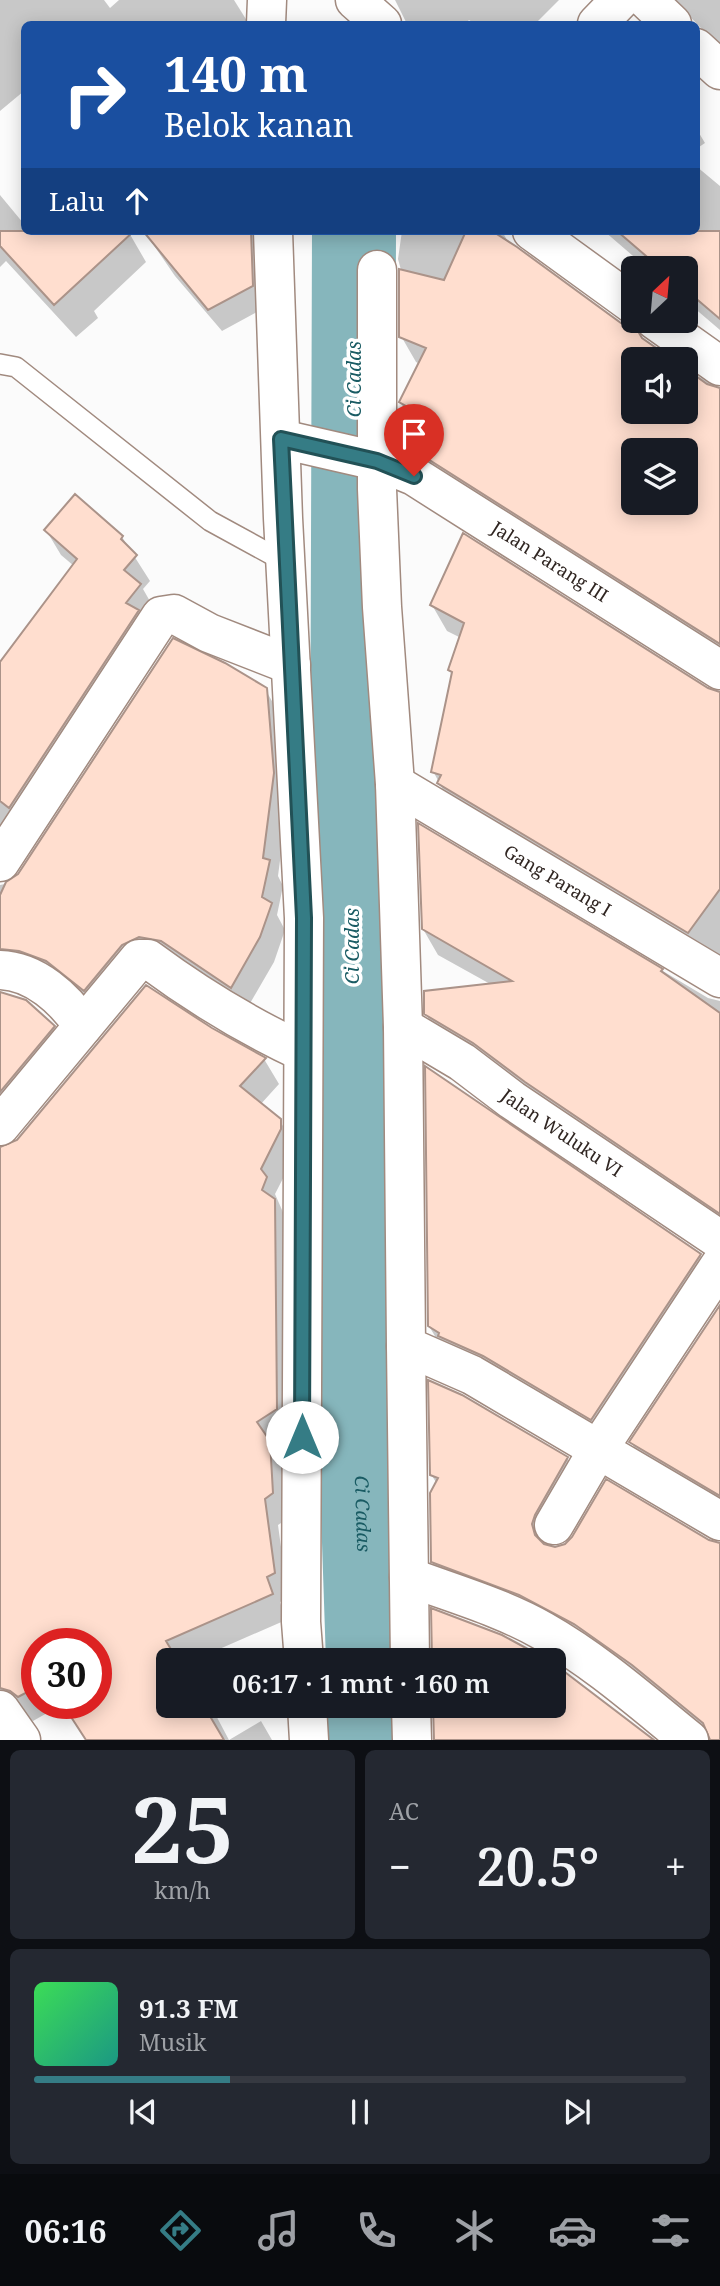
<!DOCTYPE html>
<html lang="id">
<meta charset="utf-8">
<style>
body{margin:0;font-family:"Noto Serif",serif;background:#242831;color:#f1f3f6;height:100vh;display:flex;flex-direction:column;font-size:26px;white-space:nowrap}
*{box-sizing:border-box;margin:0}
p{font-size:23px;color:#9ea1a6}
.icon{flex:none;width:38px;height:38px;fill:none;stroke:currentColor;stroke-width:2;stroke-linecap:round;stroke-linejoin:round}
.map{position:relative;height:1740px;overflow:hidden}
.details{display:flex;flex-direction:column;gap:10px;padding:10px;background:#0d0f14;flex:1}
.details>*{flex:none}
.hud{position:absolute;left:21px;top:21px;width:679px;height:214px;border-radius:10px;box-shadow:0 4px 18px #0003;background:#1a4fa0;color:#fff;overflow:hidden}
.needle{width:46px;rotate:26deg}
.controls{position:absolute;left:621px;top:256px;display:grid;gap:14px}
.controls a{display:grid;place-items:center;width:77px;height:77px;border-radius:10px;background:#171b24;box-shadow:0 4px 18px #0003;font-size:35px}
.speed{position:absolute;left:21px;top:1628px;display:flex;gap:14px;font-size:35px;font-weight:700;text-align:center}
.speed>*{display:grid;place-content:center;width:91px;height:91px;border-radius:50%;background:#171b24;box-shadow:0 4px 18px #0003;line-height:1}
.speed .limit{border:10px solid #d22;background:#fff;color:#111}
.pin{position:absolute;display:grid;place-items:center;width:60px;height:60px;color:#fff;margin:-72px -30px;border-radius:50% 50% 50% 0;rotate:-45deg;box-shadow:0 0 7px #0007}
.pin .icon{rotate:45deg}
.me{position:absolute;width:77px;margin:-38px;rotate:0deg;stroke-linejoin:round;filter:drop-shadow(0 0 5px #0008)}
.turn{display:flex;align-items:center;gap:24px;height:147px;padding:0 28px;font-size:32px}
.turn .icon{width:91px;height:91px;stroke-width:2.5}
.turn b{display:block;font-size:49px;line-height:60px}
.then{display:flex;align-items:center;height:66px;padding:0 28px;background:#0003;gap:14px;font-size:26px}
.big{font-size:52px;font-weight:600;line-height:1.1}
.details .card{flex:1;display:flex;flex-direction:column;justify-content:center;gap:10px;min-width:0;padding:0 24px;border-radius:10px;background:#242831}
.details .dial{align-items:center;gap:0}
.dial b{font-size:91px;line-height:1}
.song{display:flex;align-items:center;gap:21px}
.cover{width:84px;height:84px;border-radius:10px;background:linear-gradient(135deg,hsl(130 70% 55%),hsl(170 70% 35%))}
.played{height:7px;border-radius:4px;background:linear-gradient(90deg,#357c85 30%,#363941 30%)}
.keys{display:flex;justify-content:space-around;direction:ltr}
.heat{display:flex;justify-content:space-between;align-items:center;font-size:38px;direction:ltr}
.details .tiles{flex:1;display:grid;gap:10px;grid-template-columns:1fr 1fr}
.card:last-child{grid-column:span 2}
.trip{position:absolute;left:156px;top:1648px;width:410px;height:70px;border-radius:10px;background:#171b24;box-shadow:0 4px 18px #0003;font-weight:600;line-height:70px;text-align:center}
.tab-bar{display:flex;height:112px;justify-content:space-around;align-items:center;background:#090b0e;color:#9ea1a6}
.tab-bar .icon{width:49px;height:49px}
.tab-bar .current{color:#357c85}
.tab-bar b{font-size:32px;color:#f1f3f6}
.map>svg:first-child{display:block}
.shadow{fill:#0003;fill-rule:evenodd}
.lines{fill:none;stroke-linecap:round;stroke-linejoin:round}
.river{stroke:#86b6bc;stroke-width:84}
.building{fill:#ffdecf;stroke:#ab9389;stroke-width:2;fill-rule:evenodd}
.lane-casing{stroke:#a18a7f;stroke-width:22}
.street-casing{stroke:#a18a7f;stroke-width:41}
.lane{stroke:#fff;stroke-width:19}
.street{stroke:#fff;stroke-width:38}
.route-casing{stroke:#225156;stroke-width:18}
.route{stroke:#357c85;stroke-width:12}
.labels{text-anchor:middle;stroke-width:7;stroke-linejoin:round;paint-order:stroke}
.street-label{font-size:18px;fill:#302622;stroke:#fff}
.water-label{font-size:19px;font-style:italic;fill:#195b63;stroke:#fff}
</style>
<div class="map">
<svg width="720" height="1740" viewBox="0 0 720 1740">
<rect width="100%" height="100%" fill="#fbfbfb"/>
<path class="shadow" d="M0 0H104L110 8 119 0H234L249 24H24V91L0 111Z
M395 0H559L535 24H475L469 20 465 24H407Z
M674 0H720V48Z
M696 128 705 143 696 149Z
M696 166 720 186V330L686 301V268H647L604 231H696Z
M0 195 24 224V231H128L146 262 94 311 98 318 76 337 6 261 0 267Z
M144 231H264V308L222 331 175 276Z
M402 231 503 233 510 245 634 359V411H686V369L720 389V659L424 475 410 450 421 431 416 429 401 403 420 364 416 362 401 336V270L398 259ZM634 450H686V502H634Z
M46 530 122 537 150 581 143 589 155 610 0 868V665L74 566 61 555Z
M432 605 720 694V968L453 809 433 771 453 676 450 670 461 638 447 631Z
M265 689 280 715 288 799 278 876 283 886 277 915 285 930 274 962 245 1012 163 962 99 1015 0 979V885L10 883Z
M420 826 708 998 720 1001V1228L441 1040 426 1014 492 985 438 955 423 929Z
M0 993 54 1027 68 1052 0 1134Z
M211 1030 264 1059 279 1084 260 1105 280 1121 295 1146V1155L275 1194 289 1226 290 1435 272 1447 284 1468 287 1519 278 1525 288 1598 280 1602 286 1620 192 1661H168V1706H211L229 1740 261 1721 272 1740H86L63 1704 33 1721 26 1715 0 1719V1149L7 1148ZM37 1643H96V1703H37Z
M700 1255 717 1284 608 1448 446 1355 429 1326Z
M720 1308V1511L646 1468 631 1442Z
M567 1458 582 1484 547 1547 709 1542 720 1544V1740H709L648 1690 447 1587 432 1561 437 1484 431 1474Z
M387 1576 393 1585 394 1633 387 1620Z"/>
<g class="lines">
<g class="river">
<path id="s1" d="M354 231 351 1154 368 1661"/>
<path d="M369 1706 370 1740"/>
</g>
</g>
<path class="building" d="M0 231H134L54 305 0 246Z
M143 231H251L253 286 208 310Z
M466 231H492L517 247 621 323 635 326 642 338 672 359H634V411H686V369L707 384 720 388V644L426 458 408 450 427 418 399 402 426 348 399 337V269L444 280ZM634 450H686V502H634Z
M617 231H720V319L686 290V268H660Z
M75 494 123 536 121 539 137 555 124 570 141 584 126 603 139 610 9 808 0 801V662L77 559 44 530Z
M463 533 708 688 720 692V889L688 933 437 783 441 775 431 772 452 672 448 670 464 623 430 605Z
M173 638 225 663 267 688 274 773 263 858 270 860 262 897 272 903 260 937 231 988 161 941 139 937 122 945 84 991 46 961 19 951 0 949V895L6 882 18 874Z
M418 823 663 969 661 971 720 1013V1214L525 1082 473 1043 424 1014V991L512 981 422 929Z
M146 985 212 1028 266 1058 240 1086 281 1119V1129L261 1169 267 1177 262 1190 275 1199 277 1409 257 1422 270 1441 273 1493 265 1499 275 1573 267 1577 273 1594 166 1641 178 1661H168V1706H204L224 1740H86L62 1703H96V1643H37V1687L18 1697 10 1691 0 1688V1147L17 1140Z
M0 992 26 1000 55 1026 0 1092Z
M425 1066 701 1254 591 1420 483 1356 438 1336 439 1333 428 1326Z
M720 1305V1496L629 1442Z
M428 1380 462 1395 568 1457 535 1515 532 1524 535 1535 544 1544 555 1547 565 1544 572 1537 606 1479 709 1540 720 1543V1740H710L703 1723 632 1665 574 1624 519 1595 431 1562 430 1493 438 1478 430 1475Z
M431 1608 502 1635 550 1661H432Z
M553 1663 654 1740H434L433 1706H553Z"/>
<g class="lines">
<g class="lane-casing">
<path id="lane" d="M0 364 16 367 210 521 285 562"/>
</g>
<g class="street-casing">
<g id="street">
<path d="M355 0 382 24"/>
<path d="M647 0 672 24"/>
<path d="M266 24 267 0"/>
<path d="M597 24 620 0"/>
<path d="M696 48 720 70"/>
<path d="M273 231 283 518 304 918 301 1622 304 1661"/>
<path d="M532 231 634 305"/>
<path d="M377 270V489L382 607 395 784 403 1027 406 1346 472 1375 720 1521"/>
<path d="M655 320 720 366"/>
<path id="s2" d="M281 439 377 461 414 476 720 670"/>
<path id="s3" d="M395 784 720 978"/>
<path d="M0 862 161 616 174 614 209 633 291 665"/>
<path d="M0 970C35 971 65 999 83 1026"/>
<path id="s4" d="M403 1027 462 1062 512 1100 720 1240"/>
<path d="M0 1126 139 959H148C198 996 247 1026 303 1052"/>
<path d="M406 1346 410 1661"/>
<path d="M554 1525 599 1448 720 1265"/>
<path d="M409 1577C454 1594 501 1607 543 1631 596 1661 642 1702 689 1740"/>
<path d="M307 1706 309 1740"/>
<path d="M411 1706 412 1740"/>
<path d="M0 1710 21 1740"/>
</g>
</g>
<use href="#lane" class="lane"/>
<use href="#street" class="street"/>
</g>
<g class="lines">
<g class="route-casing">
<path id="route" d="M302 1437 304 918 281 439 377 461 414 476"/>
</g>
<use href="#route" class="route"/>
</g>
<g class="labels">
<g class="street-label">
<text dy="6" stroke="none"><textPath href="#s2" startOffset="299">Jalan Parang III</textPath></text>
<text dy="6" stroke="none"><textPath href="#s3" startOffset="189">Gang Parang I</textPath></text>
<text dy="6" stroke="none"><textPath href="#s4" startOffset="191">Jalan Wuluku VI</textPath></text>
</g>
<g class="water-label">
<text transform="translate(354 379) rotate(-90)" y="7">Ci Cadas</text>
<text transform="translate(352 946) rotate(-90)" y="7">Ci Cadas</text>
<text dy="7" stroke="none"><textPath href="#s1" startOffset="1283">Ci Cadas</textPath></text>
</g>
</g>
</svg>
<div class="controls">
<a><svg class="needle" viewBox="-14 -14 28 28"><path d="M0-13l5 13h-10z" fill="#e53935"/><path d="M0 13l5-13h-10z" fill="#9ea1a6"/></svg></a>
<a><svg class="icon" aria-label="sound" viewBox="0 0 24 24"><path d="M4 9h4l5-4v14l-5-4H4zM17 9q2 3 0 6"/></svg></a>
<a><svg class="icon" aria-label="layers" viewBox="0 0 24 24"><path d="M12 4l9 5-9 5-9-5zM3 14l9 5 9-5"/></svg></a>
</div>
<div class="speed"><div class="limit">30</div></div>
<div class="pin" style="left:414px;top:476px;background:#d93025"><svg class="icon" aria-label="arrive" viewBox="0 0 24 24"><path d="M6 21V4h12l-3 4 3 4H6"/></svg></div>
<svg class="me" style="left:302px;top:1437px" viewBox="-20 -20 40 40"><circle r="19" fill="#fff"/><path d="M0-13L10 11 0 6-10 11z" fill="#357c85"/></svg>
<div class="trip">06:17 · 1 mnt · 160 m</div>
<div class="hud">
<div class="turn"><svg class="icon" aria-label="right" viewBox="0 0 24 24"><path d="M7 20v-9h11M14 6l5 5-5 5"/></svg><div><b>140 m</b>Belok kanan</div></div>
<div class="then">Lalu<svg class="icon" aria-label="ahead" viewBox="0 0 24 24"><path d="M12 20V5M6 11l6-6 6 6"/></svg></div>
</div>
</div>
<section class="details">
<div class="tiles">
<div class="card dial"><b>25</b><p>km/h</p></div>
<div class="card"><p>AC</p>
<div class="heat"><a>−</a><b class="big">20.5°</b><a>+</a></div>
</div>
<div class="card">
<div class="song"><i class="cover"></i><div><b>91.3 FM</b><p>Musik</p></div></div>
<div class="played"></div>
<div class="keys"><svg class="icon" aria-label="previous" viewBox="0 0 24 24"><path d="M18 5L8 12l10 7zM5 5v14"/></svg><svg class="icon" aria-label="pause" viewBox="0 0 24 24"><path d="M8 5v14M16 5v14"/></svg><svg class="icon" aria-label="next" viewBox="0 0 24 24"><path d="M6 5l10 7-10 7zM19 5v14"/></svg></div>
</div>
</div>
</section>
<nav class="tab-bar">
<b>06:16</b>
<svg class="icon current" aria-label="directions" viewBox="0 0 24 24"><path d="M12 3l9 9-9 9-9-9zM9 14v-3h6M13 9l2 2-2 2"/></svg>
<svg class="icon" aria-label="music" viewBox="0 0 24 24"><path d="M9 18V5l10-2v13"/><circle cx="6" cy="18" r="3"/><circle cx="16" cy="16" r="3"/></svg>
<svg class="icon" aria-label="phone" viewBox="0 0 24 24"><path d="M5 4h4l2 5-3 2q2 4 5 5l2-3 5 2v4C11 20 4 13 5 4z"/></svg>
<svg class="icon" aria-label="climate" viewBox="0 0 24 24"><path d="M12 3v18M4 7l16 10M4 17L20 7"/></svg>
<svg class="icon" aria-label="car" viewBox="0 0 24 24"><path d="M5 17H2v-5l4-1 3-4h7l3 4 3 1v5h-3M9 17h6M6 11h13"/><circle cx="7" cy="17" r="2"/><circle cx="17" cy="17" r="2"/></svg>
<svg class="icon" aria-label="filters" viewBox="0 0 24 24"><path d="M4 7h16M4 17h16"/><circle cx="9" cy="7" r="2"/><circle cx="15" cy="17" r="2"/></svg>
</nav>
